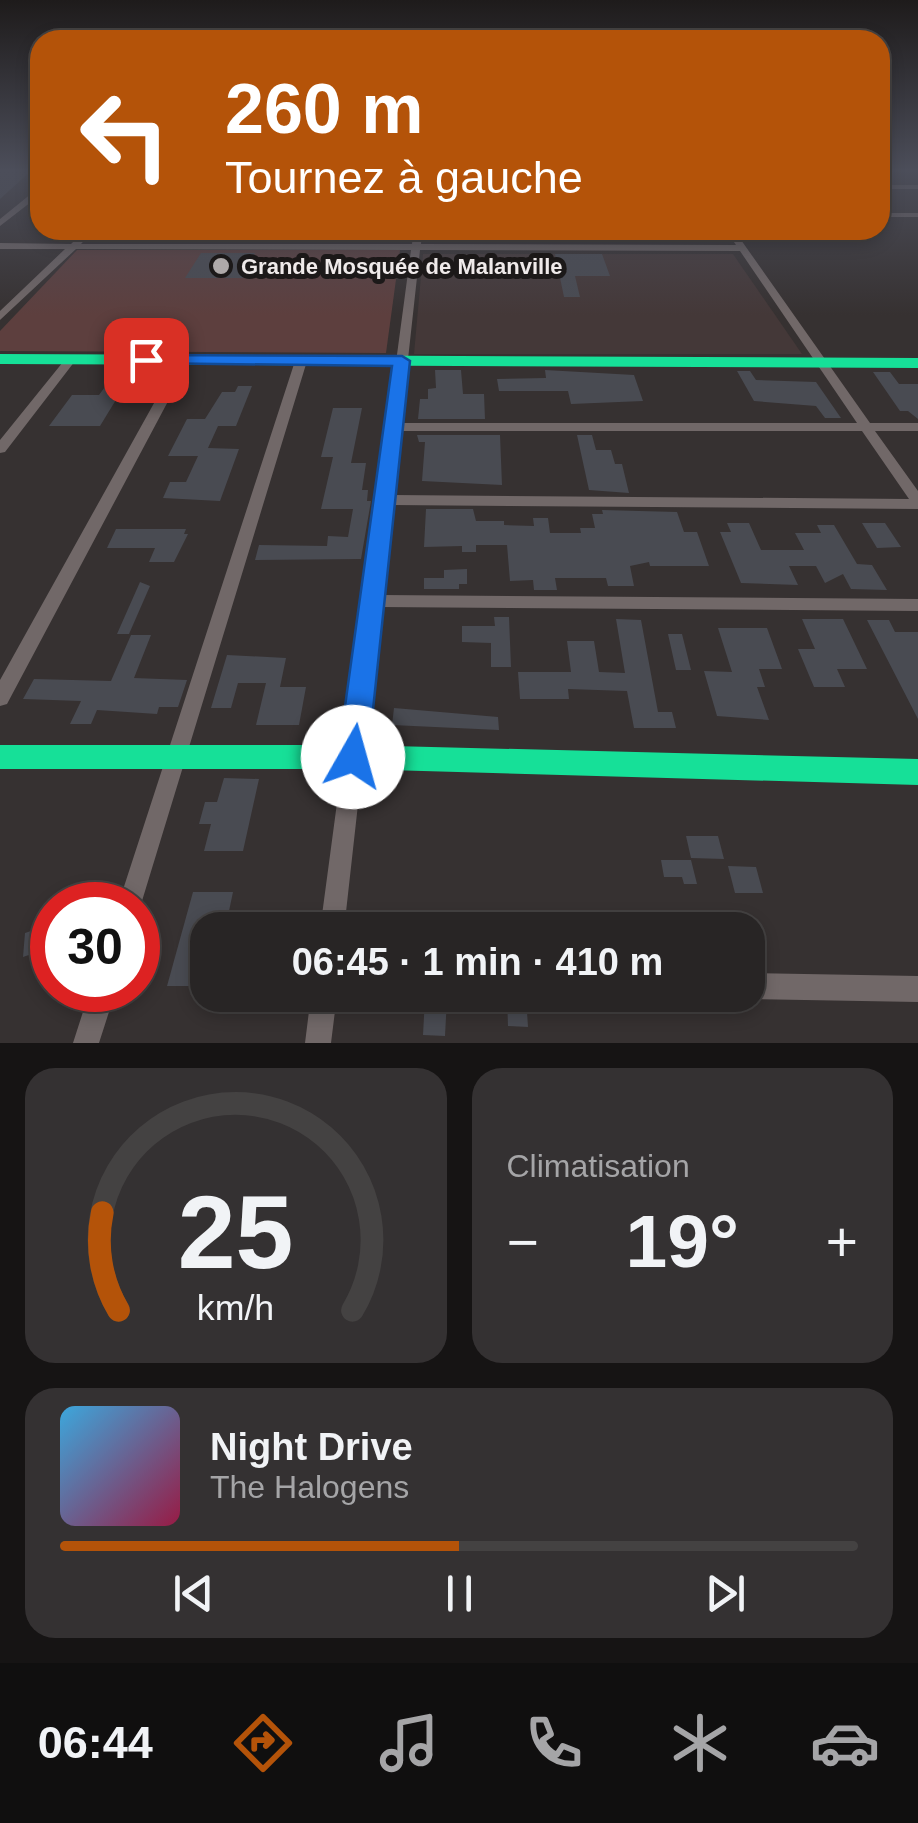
<!DOCTYPE html>
<html lang="fr">
<meta charset="utf-8">
<style>
body{margin:0;font-family:Helvetica,sans-serif;background:#343132;color:#f1f3f6;height:100vh;display:flex;flex-direction:column;font-size:38px;white-space:nowrap}
*{box-sizing:border-box;margin:0}
p{font-size:32px;color:#a5a5a7}
.icon{flex:none;width:55px;height:55px;fill:none;stroke:currentColor;stroke-width:2;stroke-linecap:round;stroke-linejoin:round}
.map{position:relative;height:1043px;overflow:hidden}
.drawer{display:flex;flex-direction:column;gap:25px;padding:25px;background:#161414;flex:1}
.drawer>*{flex:none}
.banner{position:absolute;left:30px;top:30px;width:860px;height:210px;border-radius:30px;box-shadow:0 5px 15px #0003,0 0 0 2px #444242;background:#b45309;color:#fff;overflow:hidden}
.speed{position:absolute;left:30px;top:882px;display:flex;gap:20px;font-size:50px;font-weight:700;text-align:center}
.speed>*{display:grid;place-content:center;width:130px;height:130px;border-radius:50%;background:#282525;box-shadow:0 5px 15px #0003,0 0 0 2px #444242;line-height:1}
.speed .limit{border:15px solid #d22;background:#fff;color:#111}
.pin{position:absolute;display:grid;place-items:center;width:85px;height:85px;color:#fff;margin:-42px;border-radius:20px;box-shadow:0 5px 15px #0006}
.me{position:absolute;width:110px;margin:-55px;rotate:7deg;stroke-linejoin:round;filter:drop-shadow(0 0 8px #0008)}
.turn{display:flex;align-items:center;gap:35px;height:210px;padding:0 30px;font-size:45px}
.turn .icon{width:130px;height:130px;stroke-width:2.5}
.turn b{display:block;font-size:70px;line-height:85px}
.big{font-size:75px;font-weight:700;line-height:1.1}
.drawer .tile{flex:1;display:flex;flex-direction:column;justify-content:center;gap:15px;min-width:0;padding:0 35px;border-radius:30px;background:#343132}
.drawer .dial{align-items:center;gap:0}
.dial svg{height:260px;overflow:visible;fill:none;stroke:#444242;stroke-width:7;stroke-linecap:round;text-anchor:middle}
.dial text{fill:#f1f3f6;stroke:none}
.song{display:flex;align-items:center;gap:30px}
.cover{width:120px;height:120px;border-radius:15px;background:linear-gradient(135deg,hsl(200 70% 55%),hsl(340 70% 35%))}
.played{height:10px;border-radius:5px;background:linear-gradient(90deg,#b45309 50%,#444242 50%)}
.keys{display:flex;justify-content:space-around;direction:ltr}
.heat{display:flex;justify-content:space-between;align-items:center;font-size:55px;direction:ltr}
.drawer .tiles{flex:1;display:grid;gap:25px;grid-template-columns:1fr 1fr}
.tile:last-child{grid-column:span 2}
.trip{position:absolute;left:190px;top:912px;width:575px;height:100px;border-radius:30px;background:#282525;box-shadow:0 5px 15px #0003,0 0 0 2px #444242;font-weight:700;line-height:100px;text-align:center}
.tab-bar{display:flex;height:160px;justify-content:space-around;align-items:center;background:#100f0f;color:#a5a5a7}
.tab-bar .icon{width:70px;height:70px}
.tab-bar .on{color:#b45309}
.tab-bar b{font-size:45px;color:#f1f3f6}
.map>svg:first-child{display:block}
.built{fill:#443838}
.green{fill:#5d3f3e}
.building{fill:#494b52}
.lines{fill:none;stroke-linecap:round;stroke-linejoin:round}
.street{fill:#716868;fill-rule:evenodd}
.fast{fill:#16e098;fill-rule:evenodd}
.route{fill:#1a73e8;stroke:#114b97;stroke-width:2.5}
.poi-dot{fill:#aea9a9;stroke:#1c1919;stroke-width:4}
.labels{text-anchor:middle;stroke-width:10;stroke-linejoin:round;paint-order:stroke}
.far-poi-label{font-size:22px;font-weight:bold;fill:#efeaea;stroke:#1c1919;text-anchor:start}
</style>
<div class="map">
<svg width="918" height="1043" viewBox="0 0 918 1043">
<rect width="100%" height="100%" fill="#363131"/>
<path class="built" d="M423 254H733L802 354H414Z"/>
<path class="green" d="M77 250H400L386 353 0 351V331Z"/>
<path class="building" d="M0 169H33L0 199Z
M215 230H266L261 240H209Z
M539 230H587L592 241H541Z
M644 230H704L711 241H649Z
M201 253H255L243 278H185Z
M555 254H602L610 276H575L580 297H564Z
M435 370H461L463 394H484L485 419H418L420 399H428V389L436 388Z
M545 370 634 375 643 401 571 404 568 391H499L497 379 546 378Z
M737 371H750L756 380 816 382 841 418H825L816 406 754 401Z
M124 372H146L135 390H122L100 426H49L72 395H99L113 376Z
M873 372H890L899 384H918V419L908 411H900Z
M238 386H252L236 426H218L208 448 239 449 220 501 163 498 170 482H186L198 456H168L187 419H205L222 392H235Z
M333 408H362L351 463H366L362 490H368L367 501H371L361 559 255 560 259 545 327 546 328 536 348 537 353 509H321L333 457H321Z
M417 435H500L502 485 422 481 425 442H419Z
M577 435H592L596 450H611L615 464H622L629 493 589 490Z
M426 509H473L476 521H504V525L534 526 533 518H548L550 533H581L580 528H595L592 514H603L602 510 677 512 684 532H697L709 566H650L649 562 630 566 634 586H608L606 578H555L557 590H534L533 580 510 581 507 545H476V552H462V546L424 547Z
M727 523H749L761 550H804L795 533H821L817 525H834L857 564 872 565 887 590 851 589 843 574 825 583 816 566H789L798 585 741 583 720 532H731Z
M862 523H885L901 547 877 548Z
M116 529H186L184 534H188L174 562H149L155 548H107Z
M467 569V584H459V589H424V578H444V570Z
M140 582 150 586 129 634H117Z
M494 617H509L511 667H491V643L462 642V626H495Z
M616 619 641 620 658 712H672L676 728H634L627 691 568 689 569 699H520L518 672H571L567 641H594L599 672 625 673Z
M802 619H843L867 669H837L845 687H814L798 649H815Z
M867 620H889L895 632H918V719Z
M718 628H767L782 669H759L765 687H757L769 720 717 716 704 671 732 672Z
M668 634H682L691 670H676Z
M131 635H151L134 678 187 680 178 707H159L157 714 97 710 91 724H70L81 701 23 699 34 679 111 681Z
M227 655 286 658 280 687H306L299 725H256L266 683H238L231 708H211Z
M394 708 498 717 499 730 392 725Z
M224 778 259 779 243 851H204L211 824H199L205 802H217Z
M686 836H718L724 859 691 858Z
M661 860H691L697 884H684L682 877H664Z
M728 866 756 867 763 893H735Z
M193 892H233L225 930H208V986H167Z
M52 924V947L23 957 25 933Z
M507 995 526 996 528 1027 508 1026Z
M425 998H447L445 1036 423 1035Z"/>
<g class="lines">
<path class="street" d="M880 185H918V189H880Z
M37 189H40V195L0 226V219Z
M880 213H918V217H880Z
M85 230H94L81 244H412L414 230H422L421 244 736 245 726 230H734L870 423H918V431H875L918 491V509L392 505 382 595 918 599V611L380 607 344 930H320L411 250 76 249 0 320V311L65 249H0V243L71 244ZM420 250 740 251 857 423H401ZM400 431H862L909 499 393 495Z
M71 356 75 357V361L5 452 0 453V440L67 357Z
M184 357 190 360 7 704 0 706V680L178 360Z
M301 358 307 361 138 914V905H118L295 361Z
M748 973 918 976V1002L748 999 739 995H748Z
M90 990H116L99 1043H73Z
M311 995H337L331 1043H305Z"/>
<path class="fast" d="M0 354 918 358V368L0 364Z
M0 745H353L918 759V785L353 769H0Z"/>
</g>
<linearGradient id="sky" x2="0" y2="1"><stop stop-color="#1e1b1b"/><stop offset="0.54" stop-color="#4c4e5a"/><stop offset="1" stop-color="#4c4e5a" stop-opacity="0"/></linearGradient>
<rect width="918" height="315" fill="url(#sky)"/>
<path class="route" d="M146 355 402 356 410 361 368 757 364 767 353 771 342 767 338 757 392 366 140 363 137 360Z"/>
<circle class="poi-dot" cx="221" cy="266" r="10"/>
<g class="labels">
<g class="far-poi-label">
<text x="241" y="274">Grande Mosquée de Malanville</text>
</g>
</g>
</svg>
<div class="speed"><div class="limit">30</div></div>
<div class="pin" style="left:146px;top:360px;background:#d93025"><svg class="icon" aria-label="arrive" viewBox="0 0 24 24"><path d="M6 21V4h12l-3 4 3 4H6"/></svg></div>
<svg class="me" style="left:353px;top:757px" viewBox="-20 -20 40 40"><circle r="19" fill="#fff"/><path d="M0-13L10 11 0 6-10 11z" fill="#1a73e8"/></svg>
<div class="trip">06:45 · 1 min · 410 m</div>
<div class="banner">
<div class="turn"><svg class="icon" aria-label="left" viewBox="0 0 24 24"><path d="M17 20v-9H6M10 6l-5 5 5 5"/></svg><div><b>260 m</b>Tournez à gauche</div></div>
</div>
</div>
<section class="drawer">
<div class="tiles">
<div class="tile dial"><svg viewBox="0 0 100 80">
<path d="M14 69A42 42 0 1 1 86 69"/>
<path d="M14 69A42 42 0 0 1 9 39" stroke="#b45309"/>
<text x="50" y="56" font-size="32" font-weight="700">25</text>
<text x="50" y="72" font-size="11">km/h</text>
</svg></div>
<div class="tile"><p>Climatisation</p>
<div class="heat"><a>−</a><b class="big">19°</b><a>+</a></div>
</div>
<div class="tile">
<div class="song"><i class="cover"></i><div><b>Night Drive</b><p>The Halogens</p></div></div>
<div class="played"></div>
<div class="keys"><svg class="icon" aria-label="previous" viewBox="0 0 24 24"><path d="M18 5L8 12l10 7zM5 5v14"/></svg><svg class="icon" aria-label="pause" viewBox="0 0 24 24"><path d="M8 5v14M16 5v14"/></svg><svg class="icon" aria-label="next" viewBox="0 0 24 24"><path d="M6 5l10 7-10 7zM19 5v14"/></svg></div>
</div>
</div>
</section>
<nav class="tab-bar">
<b>06:44</b>
<svg class="icon on" aria-label="directions" viewBox="0 0 24 24"><path d="M12 3l9 9-9 9-9-9zM9 14v-3h6M13 9l2 2-2 2"/></svg>
<svg class="icon" aria-label="music" viewBox="0 0 24 24"><path d="M9 18V5l10-2v13"/><circle cx="6" cy="18" r="3"/><circle cx="16" cy="16" r="3"/></svg>
<svg class="icon" aria-label="phone" viewBox="0 0 24 24"><path d="M5 4h4l2 5-3 2q2 4 5 5l2-3 5 2v4C11 20 4 13 5 4z"/></svg>
<svg class="icon" aria-label="climate" viewBox="0 0 24 24"><path d="M12 3v18M4 7l16 10M4 17L20 7"/></svg>
<svg class="icon" aria-label="car" viewBox="0 0 24 24"><path d="M5 17H2v-5l4-1 3-4h7l3 4 3 1v5h-3M9 17h6M6 11h13"/><circle cx="7" cy="17" r="2"/><circle cx="17" cy="17" r="2"/></svg>
</nav>
